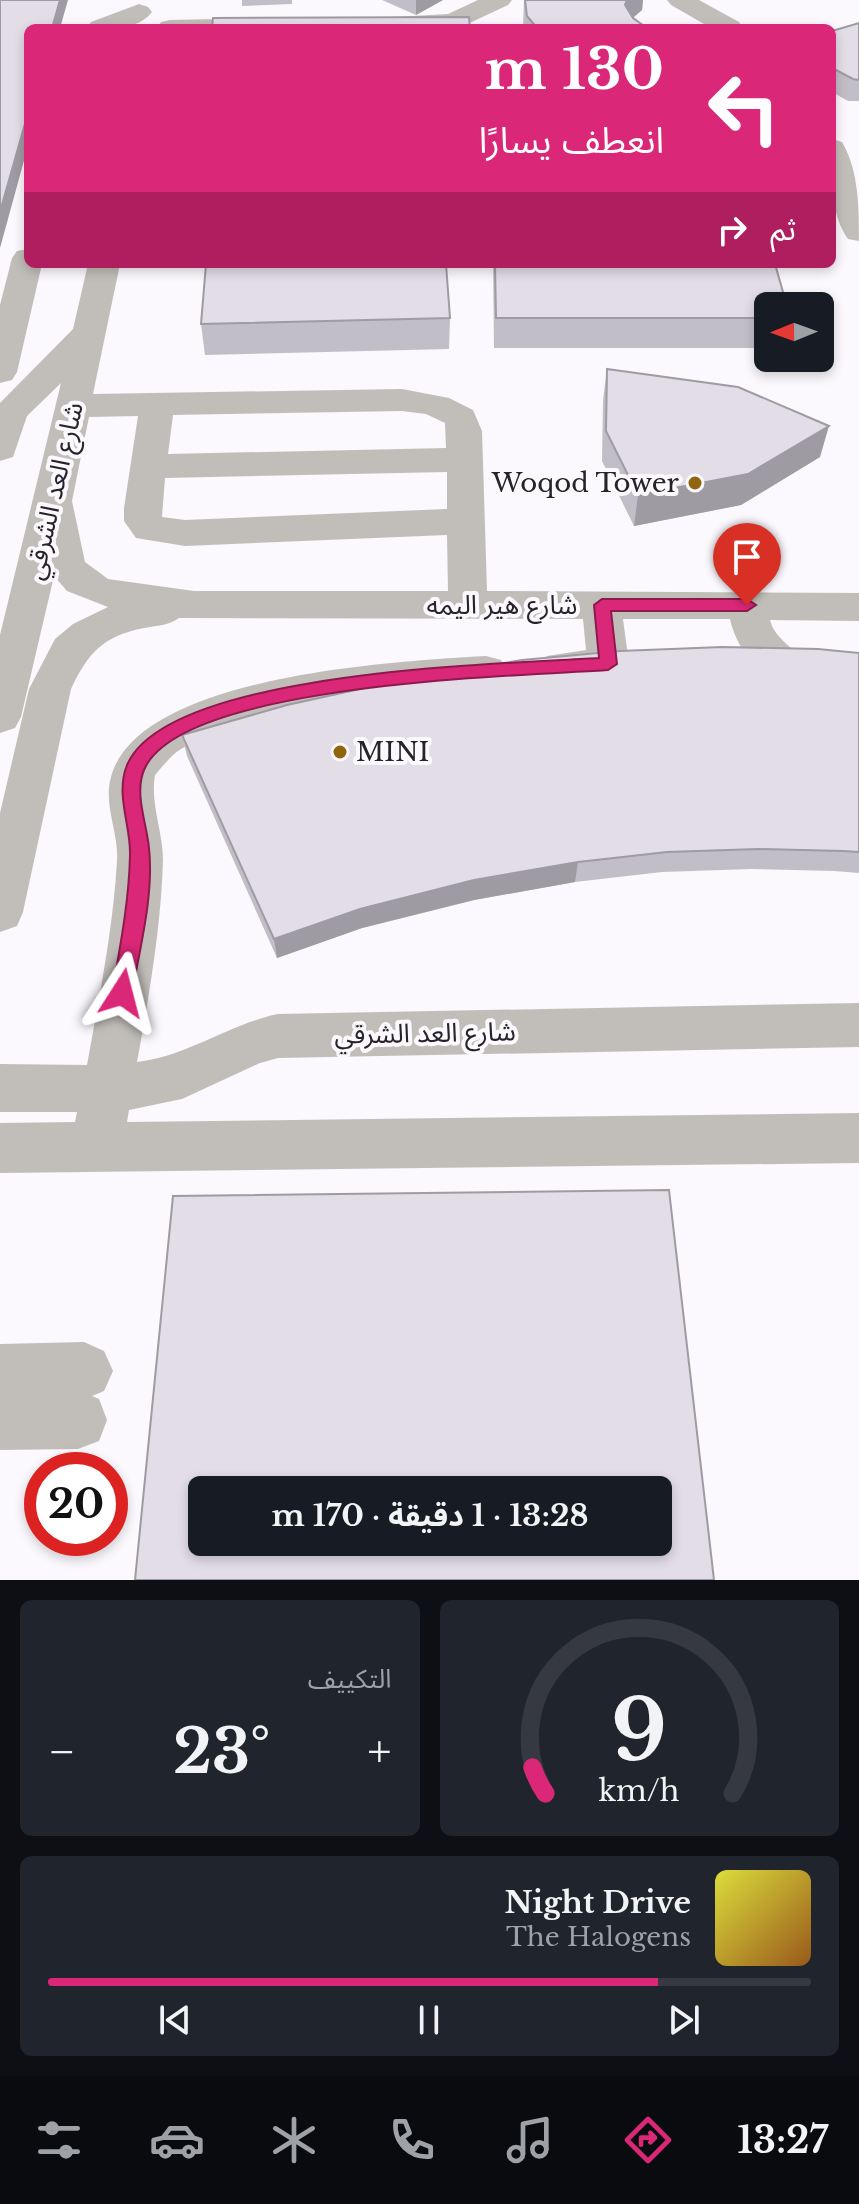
<!DOCTYPE html>
<html lang="ar">
<meta charset="utf-8">
<style>
body{margin:0;font-family:"Libre Baskerville","Noto Sans Arabic",serif;background:#20242c;color:#f1f3f6;direction:rtl;height:100vh;display:flex;flex-direction:column;font-size:30px;white-space:nowrap}
*{box-sizing:border-box;margin:0}
p{font-size:26px;color:#9ea1a6}
.icon{flex:none;width:44px;height:44px;fill:none;stroke:currentColor;stroke-width:2;stroke-linecap:round;stroke-linejoin:round}
.map{position:relative;height:1580px;overflow:hidden;direction:ltr}
.panel{display:flex;flex-direction:column;gap:20px;padding:20px;background:#0d0f14;flex:1}
.panel>*{flex:none}
.guide{position:absolute;left:24px;top:24px;width:812px;height:244px;border-radius:12px;box-shadow:0 4px 12px #0003;direction:rtl;background:#db2777;color:#fff;overflow:hidden}
.needle{width:52px;rotate:269deg}
.tools{position:absolute;left:754px;top:292px;display:grid;gap:16px}
.tools a{display:grid;place-items:center;width:80px;height:80px;border-radius:12px;background:#171b24;box-shadow:0 4px 12px #0003;font-size:40px}
.speed{position:absolute;left:24px;top:1452px;display:flex;gap:16px;font-size:40px;font-weight:700;text-align:center}
.speed>*{display:grid;place-content:center;width:104px;height:104px;border-radius:50%;background:#171b24;box-shadow:0 4px 12px #0003;line-height:1}
.speed .limit{border:12px solid #d22;background:#fff;color:#111}
.pin{position:absolute;display:grid;place-items:center;width:68px;height:68px;color:#fff;margin:-82px -34px;border-radius:50% 50% 50% 0;rotate:-45deg;box-shadow:0 0 8px #0007}
.pin .icon{rotate:45deg}
.me{position:absolute;width:88px;margin:-44px;rotate:9deg;stroke-linejoin:round;filter:drop-shadow(0 0 6px #0008)}
.turn{display:flex;align-items:center;gap:28px;height:168px;padding:0 40px;font-size:36px}
.turn .icon{width:104px;height:104px;stroke-width:2.5}
.turn b{display:block;font-size:56px;line-height:68px}
.then{display:flex;align-items:center;height:76px;padding:0 40px;background:#0003;gap:16px;font-size:30px}
.big{font-size:60px;font-weight:700;line-height:1.1}
.panel .tile{flex:1;display:flex;flex-direction:column;justify-content:center;gap:12px;min-width:0;padding:0 28px;border-radius:12px;background:#20242c}
.panel .dial{align-items:center;gap:0}
.dial svg{height:208px;overflow:visible;fill:none;stroke:#363941;stroke-width:7;stroke-linecap:round;text-anchor:middle}
.dial text{fill:#f1f3f6;stroke:none}
.song{display:flex;align-items:center;gap:24px}
.cover{width:96px;height:96px;border-radius:12px;background:linear-gradient(135deg,hsl(60 70% 55%),hsl(30 70% 35%))}
.played{height:8px;border-radius:4px;background:linear-gradient(90deg,#db2777 80%,#363941 80%)}
.keys{display:flex;justify-content:space-around;direction:ltr}
.heat{display:flex;justify-content:space-between;align-items:center;font-size:44px;direction:ltr}
.panel .tiles{flex:1;display:grid;gap:20px;grid-template-columns:1fr 1fr}
.tile:last-child{grid-column:span 2}
.trip{position:absolute;left:188px;top:1476px;width:484px;height:80px;border-radius:12px;background:#171b24;box-shadow:0 4px 12px #0003;font-weight:700;line-height:80px;text-align:center;direction:rtl}
.tabs{display:flex;height:128px;justify-content:space-around;align-items:center;background:#090b0e;color:#9ea1a6}
.tabs .icon{width:56px;height:56px}
.tabs .on{color:#db2777}
.tabs b{font-size:36px;color:#f1f3f6}
.map>svg:first-child{display:block}
.lines{fill:none;stroke-linecap:round;stroke-linejoin:round}
.minor{fill:#c1beb9;fill-rule:evenodd}
.wall{fill:#c2bec7}
.shaded-wall{fill:#9e9ba2}
.building{fill:#e2dde7;stroke:#9e9ba2;stroke-width:2;fill-rule:evenodd}
.route{fill:#db2777;stroke:#8e194d;stroke-width:2}
.poi-dot{fill:#91650e;stroke:#fbf8fe;stroke-width:3}
.labels{text-anchor:middle;stroke-width:8;stroke-linejoin:round;paint-order:stroke}
.poi-label{font-size:26px;fill:#262428;stroke:#fbf8fe;text-anchor:end}
.street-label{font-size:26px;fill:#262428;stroke:#fbf8fe}
</style>
<div class="map">
<svg width="859" height="1580" viewBox="0 0 859 1580">
<rect width="100%" height="100%" fill="#fbf8fe"/>
<g class="lines">
<path class="minor" d="M478 0H512L508 5 459 28H394L391 23 395 17 448 14Z
M667 0H699L739 22 743 28H711L671 5Z
M139 4 148 7 152 12C138 31 108 28 87 28L91 22Z
M271 18 280 20 283 28H157L161 22 170 20Z
M832 139 842 142C859 171 859 208 859 241L848 239C828 210 832 172 832 139Z
M28 249V264H42L17 372 12 380 0 383V305L12 258 17 251Z
M88 264H120L93 394 402 389 449 398 473 410 482 431 487 591 859 593V621L770 620C775 640 795 647 806 665L800 676C764 687 737 651 730 619H623L629 664 623 675C599 682 571 685 547 678L541 667 547 656 586 650 583 619 179 618C170 625 156 626 144 628 103 636 88 653 71 689L23 912 17 926 0 932V813L29 689 55 639 73 624 108 607 67 591 54 576 21 717 15 728 0 733V635L61 383 27 416 13 457 0 461V403L73 329ZM402 411 426 414 445 423 446 448 168 454 173 415ZM138 416 124 508V521L136 538 185 546 447 535 448 591H194L108 579 85 562 72 501 89 417ZM447 472V509L185 520 162 517 165 478Z
M486 656 501 660 507 671 501 682 486 686C390 693 265 696 181 749 171 755 163 766 155 775 150 804 163 831 163 860 161 928 149 996 137 1062 188 1056 229 1024 278 1014L859 1003V1047L278 1058 260 1063 182 1099 129 1110 127 1122 859 1113V1163L0 1173V1123L75 1122 77 1112H0V1064L87 1065C99 998 113 930 117 861 119 833 103 805 111 777 138 675 398 661 486 656Z
M84 1342 104 1351 113 1371 104 1391 92 1396 99 1399 107 1420 99 1441 78 1449 0 1450V1344Z"/>
</g>
<path class="wall" d="M242 0H292V4L242 6Z
M382 0H443L416 15Z
M524 0H643L642 10 632 18 647 28H523Z
M859 23V101H848L832 92V31Z
M493 264H775L768 306V348H494Z
M450 318 449 349 205 355 201 324Z
M607 369 820 457 741 505 634 526 602 461 603 400Z
M859 653V873L834 871 751 869 662 872 575 882 474 900 362 928 277 958 187 756 182 735Z"/>
<path class="shaded-wall" d="M60 0H68L60 28H52Z
M416 0H443L416 15Z
M627 0H643L642 10 627 23 625 5Z
M28 113V146L0 248V212Z
M829 426 820 457 741 505 634 526 638 495Z
M578 862 575 882 474 900 362 928 277 958 274 939 360 909 474 880Z"/>
<path class="building" d="M0 0H60L52 28H28V113L0 212Z
M525 0H627L625 5 633 18 647 28H537L527 16Z
M469 17 470 28H212L213 18Z
M859 23V80L853 79 832 68V31Z
M206 264H446L450 318 201 324Z
M495 264H775L787 306H768V318H496Z
M607 369 738 387 829 426 748 474 638 495 606 431Z
M722 647 818 649 859 653V852L843 851 758 849 667 852 578 862 474 880 360 909 274 939 182 735 287 705 410 678 522 660 620 651Z
M669 1190 714 1580H135L173 1196ZM202 1490H658V1542H202Z"/>
<path class="route" d="M602 599H747L756 605 747 611H611L617 664 608 670C521 676 180 683 144 770 134 794 147 824 149 848 154 895 140 947 132 993L130 999 122 1002 115 999 112 993C120 947 129 902 130 855 131 825 115 795 127 765 168 670 505 664 599 658L594 605Z"/>
<g class="poi-dot">
<circle cx="695" cy="483" r="8"/>
<circle cx="340" cy="752" r="8"/>
</g>
<g class="labels">
<g class="poi-label">
<text x="679" y="492">Woqod Tower</text>
<text x="356" y="761" text-anchor="start">MINI</text>
</g>
<g class="street-label">
<text transform="translate(54 491) rotate(-77)" y="9">شارع العد الشرقي</text>
<text x="502" y="614">شارع هير اليمه</text>
<text transform="translate(425 1033) rotate(-1)" y="9">شارع العد الشرقي</text>
</g>
</g>
</svg>
<div class="tools">
<a><svg class="needle" viewBox="-14 -14 28 28"><path d="M0-13l5 13h-10z" fill="#e53935"/><path d="M0 13l5-13h-10z" fill="#9ea1a6"/></svg></a>
</div>
<div class="speed"><div class="limit">20</div></div>
<div class="pin" style="left:747px;top:605px;background:#d93025"><svg class="icon" aria-label="arrive" viewBox="0 0 24 24"><path d="M6 21V4h12l-3 4 3 4H6"/></svg></div>
<svg class="me" style="left:122px;top:993px" viewBox="-20 -20 40 40"><path d="M0-17L14 15 0 8-14 15z" fill="#db2777" stroke="#fff" stroke-width="4"/></svg>
<div class="trip">13:28 · 1 دقيقة · 170 m</div>
<div class="guide">
<div class="turn"><svg class="icon" aria-label="left" viewBox="0 0 24 24"><path d="M17 20v-9H6M10 6l-5 5 5 5"/></svg><div><b>130 m</b>انعطف يسارًا</div></div>
<div class="then">ثم<svg class="icon" aria-label="right" viewBox="0 0 24 24"><path d="M7 20v-9h11M14 6l5 5-5 5"/></svg></div>
</div>
</div>
<section class="panel">
<div class="tiles">
<div class="tile dial"><svg viewBox="0 0 100 80">
<path d="M14 69A42 42 0 1 1 86 69"/>
<path d="M14 69A42 42 0 0 1 9 59" stroke="#db2777"/>
<text x="50" y="56" font-size="32" font-weight="700">9</text>
<text x="50" y="72" font-size="11">km/h</text>
</svg></div>
<div class="tile"><p>التكييف</p>
<div class="heat"><a>−</a><b class="big">23°</b><a>+</a></div>
</div>
<div class="tile">
<div class="song"><i class="cover"></i><div><b>Night Drive</b><p>The Halogens</p></div></div>
<div class="played"></div>
<div class="keys"><svg class="icon" aria-label="previous" viewBox="0 0 24 24"><path d="M18 5L8 12l10 7zM5 5v14"/></svg><svg class="icon" aria-label="pause" viewBox="0 0 24 24"><path d="M8 5v14M16 5v14"/></svg><svg class="icon" aria-label="next" viewBox="0 0 24 24"><path d="M6 5l10 7-10 7zM19 5v14"/></svg></div>
</div>
</div>
</section>
<nav class="tabs">
<b>13:27</b>
<svg class="icon on" aria-label="directions" viewBox="0 0 24 24"><path d="M12 3l9 9-9 9-9-9zM9 14v-3h6M13 9l2 2-2 2"/></svg>
<svg class="icon" aria-label="music" viewBox="0 0 24 24"><path d="M9 18V5l10-2v13"/><circle cx="6" cy="18" r="3"/><circle cx="16" cy="16" r="3"/></svg>
<svg class="icon" aria-label="phone" viewBox="0 0 24 24"><path d="M5 4h4l2 5-3 2q2 4 5 5l2-3 5 2v4C11 20 4 13 5 4z"/></svg>
<svg class="icon" aria-label="climate" viewBox="0 0 24 24"><path d="M12 3v18M4 7l16 10M4 17L20 7"/></svg>
<svg class="icon" aria-label="car" viewBox="0 0 24 24"><path d="M5 17H2v-5l4-1 3-4h7l3 4 3 1v5h-3M9 17h6M6 11h13"/><circle cx="7" cy="17" r="2"/><circle cx="17" cy="17" r="2"/></svg>
<svg class="icon" aria-label="filters" viewBox="0 0 24 24"><path d="M4 7h16M4 17h16"/><circle cx="9" cy="7" r="2"/><circle cx="15" cy="17" r="2"/></svg>
</nav>
